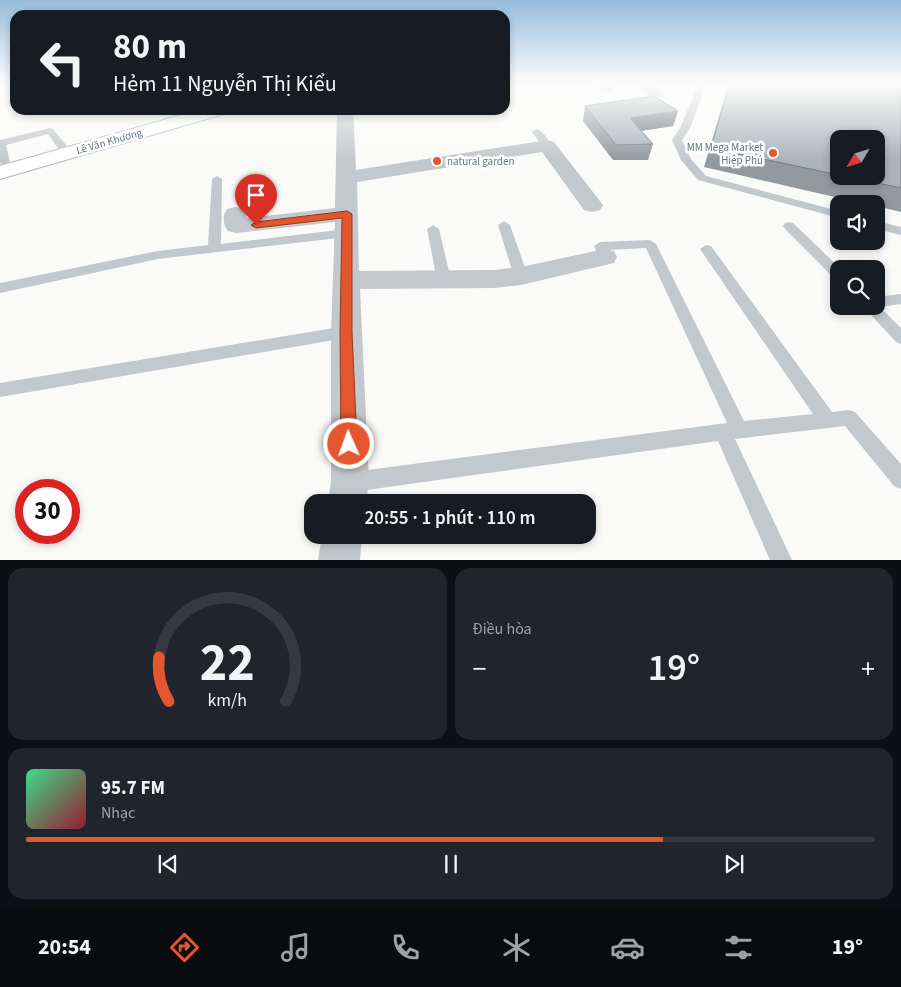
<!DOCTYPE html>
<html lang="vi">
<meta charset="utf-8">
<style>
body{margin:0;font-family:"Source Sans 3",sans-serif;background:#20242c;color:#f1f3f6;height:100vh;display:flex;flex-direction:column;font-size:19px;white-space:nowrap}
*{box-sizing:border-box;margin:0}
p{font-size:16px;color:#9ea1a6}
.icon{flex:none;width:28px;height:28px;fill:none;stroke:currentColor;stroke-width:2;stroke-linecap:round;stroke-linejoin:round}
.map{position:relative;height:560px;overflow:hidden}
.sheet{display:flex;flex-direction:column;gap:8px;padding:8px;background:#0d0f14;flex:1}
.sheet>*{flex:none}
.top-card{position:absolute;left:10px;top:10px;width:500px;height:105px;border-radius:15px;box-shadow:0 2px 8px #0003;background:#171b24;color:#f1f3f6;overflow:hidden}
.needle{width:32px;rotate:232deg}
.fabs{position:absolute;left:830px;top:130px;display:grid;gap:10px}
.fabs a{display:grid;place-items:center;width:55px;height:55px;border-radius:10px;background:#171b24;box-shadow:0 2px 8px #0003;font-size:25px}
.speed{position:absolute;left:15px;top:479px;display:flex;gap:10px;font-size:25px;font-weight:700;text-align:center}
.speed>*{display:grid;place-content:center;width:65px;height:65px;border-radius:50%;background:#171b24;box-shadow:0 2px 8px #0003;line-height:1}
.speed .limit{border:8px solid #d22;background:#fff;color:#111}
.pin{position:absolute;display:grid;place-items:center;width:42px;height:42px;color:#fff;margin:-51px -21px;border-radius:50% 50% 50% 0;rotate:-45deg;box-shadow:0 0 5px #0007}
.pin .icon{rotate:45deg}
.me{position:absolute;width:55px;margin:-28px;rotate:358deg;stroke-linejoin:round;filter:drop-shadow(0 0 4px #0008)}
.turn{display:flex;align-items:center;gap:18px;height:105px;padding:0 20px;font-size:22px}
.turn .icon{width:65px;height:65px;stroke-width:2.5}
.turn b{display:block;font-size:35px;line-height:42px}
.big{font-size:38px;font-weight:600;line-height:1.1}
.sheet .card{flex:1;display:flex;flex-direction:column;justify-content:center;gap:8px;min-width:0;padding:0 18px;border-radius:15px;background:#20242c}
.sheet .dial{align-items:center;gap:0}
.dial svg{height:130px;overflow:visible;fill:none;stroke:#363941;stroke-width:7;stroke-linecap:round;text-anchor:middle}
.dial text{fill:#f1f3f6;stroke:none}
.song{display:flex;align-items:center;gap:15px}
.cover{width:60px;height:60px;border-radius:8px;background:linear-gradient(135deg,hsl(150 70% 55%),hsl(350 70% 35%))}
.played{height:5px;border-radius:2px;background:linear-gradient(90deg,#e4572e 75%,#363941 75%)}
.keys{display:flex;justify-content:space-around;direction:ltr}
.heat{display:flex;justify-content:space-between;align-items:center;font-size:28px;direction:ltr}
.sheet .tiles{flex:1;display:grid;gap:8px;grid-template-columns:1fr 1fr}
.card:last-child{grid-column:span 2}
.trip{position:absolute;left:304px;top:494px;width:292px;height:50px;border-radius:15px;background:#171b24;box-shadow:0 2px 8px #0003;font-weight:600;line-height:50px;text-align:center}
.dock{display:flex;height:80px;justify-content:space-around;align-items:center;background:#090b0e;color:#9ea1a6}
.dock .icon{width:35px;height:35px}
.dock .on{color:#e4572e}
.dock b{font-size:22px;color:#f1f3f6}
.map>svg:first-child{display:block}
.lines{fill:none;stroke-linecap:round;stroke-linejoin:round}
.secondary-casing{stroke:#b3babf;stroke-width:2}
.lane{fill:#c3c8cc;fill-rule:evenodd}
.street{fill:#c3c8cc;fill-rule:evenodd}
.secondary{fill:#fff;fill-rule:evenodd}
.wall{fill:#929a9f;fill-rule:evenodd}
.shaded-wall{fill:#777d82}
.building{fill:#aab3b9;stroke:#777d82}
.route{fill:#e4572e;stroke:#94391e}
.poi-dot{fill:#e4572e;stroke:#fff;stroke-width:2}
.labels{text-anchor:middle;stroke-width:5;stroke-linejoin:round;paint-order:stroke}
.far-street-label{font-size:11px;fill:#657683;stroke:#fff}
.far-poi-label{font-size:11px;fill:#657683;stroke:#fff;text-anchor:end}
</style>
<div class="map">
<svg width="901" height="560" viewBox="0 0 901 560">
<rect width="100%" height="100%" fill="#fafaf8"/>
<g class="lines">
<g class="secondary-casing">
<path id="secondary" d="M199 110H227L224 114 0 179V166Z"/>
</g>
<path class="lane" d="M699 83H707L690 128 682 140 691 159 706 176 839 211V218L698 180 681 160 672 140 680 128Z
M50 128 53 129 71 151V155H63L48 134 6 145 12 171 11 173H3L0 162V140Z
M537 129C543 131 552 143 550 148H544L532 132Z
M217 176 222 179 221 244 347 229 353 233 347 237 158 259 0 293V283L158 251 208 245 212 179Z
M504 221 510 225 528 276 526 279H516L514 276 498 225Z
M876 221 901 227V235L876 229Z
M789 222 793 223 841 269H839V280L834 278 785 229 783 226 785 223Z
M433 225 439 229 451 280 449 283H439L437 280 427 229Z
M650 240 656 244 744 421 813 414 700 249 706 245 711 246 832 412 849 410 855 412 901 464V489L894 486 845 426 735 439 792 560H770L718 441 352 492 345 489 342 482 345 475 352 472 727 423 646 248 608 250 612 257 605 261 600 260 594 246 600 242Z
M901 294V304L880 307 901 328V344L896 342 863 306H876V297Z
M346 326 351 328 354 332 351 336 346 338 0 397V383Z"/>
<path class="street" d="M592 83H609L614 88 611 91C603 93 596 90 592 83Z
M638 83H653L664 94 662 97H650Z
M337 110H353L356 170 547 140 554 142 603 205 600 210 592 212 584 210 542 152 357 182 359 271 494 270 521 267 605 249 614 251 617 257 614 263 521 285 494 288 360 289 369 482 366 502H328L331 482V332L335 222 236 233 228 231C223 224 222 216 227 209L235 207 243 209 247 218 335 208Z
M322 535H362L360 560H318Z"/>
<use href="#secondary" class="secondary"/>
</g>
<path class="wall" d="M729 83H901V212L876 206V204H865L704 167ZM839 139 876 176H839Z
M585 106 678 111 673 126 641 131 653 144 648 160H613L583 121Z"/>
<path class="shaded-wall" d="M678 111 673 126 626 133 630 118Z"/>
<path class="building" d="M730 83H901V188L845 176H876V139H839V175L711 148Z
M654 96 678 111 630 118 653 144 616 145 585 106Z"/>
<linearGradient id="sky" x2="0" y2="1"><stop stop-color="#96bcdc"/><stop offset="0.52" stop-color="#fdfdfc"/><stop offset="1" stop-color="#fdfdfc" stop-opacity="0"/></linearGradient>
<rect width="901" height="161" fill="url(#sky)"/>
<path class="route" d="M347 211 352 214V332L357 444 354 450 349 452 343 450 341 444 340 332 342 218 256 228 251 225 256 222Z"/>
<g class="poi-dot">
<circle cx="773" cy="153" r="5"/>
<circle cx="437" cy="161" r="5"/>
</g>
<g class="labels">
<g class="far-street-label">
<text transform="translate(109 141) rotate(-16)" y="4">Lê Văn Khương</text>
</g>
<g class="far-poi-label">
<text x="763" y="151">MM Mega Market<tspan x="763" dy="13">Hiệp Phú</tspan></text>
<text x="447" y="165" text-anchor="start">natural garden</text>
</g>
</g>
</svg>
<div class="fabs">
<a><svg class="needle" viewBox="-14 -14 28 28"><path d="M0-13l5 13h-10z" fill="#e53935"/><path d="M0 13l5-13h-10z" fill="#9ea1a6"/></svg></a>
<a><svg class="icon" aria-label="sound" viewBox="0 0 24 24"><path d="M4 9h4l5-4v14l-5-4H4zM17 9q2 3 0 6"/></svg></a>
<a><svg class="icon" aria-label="search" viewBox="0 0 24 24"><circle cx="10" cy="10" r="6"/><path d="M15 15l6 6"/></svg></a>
</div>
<div class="speed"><div class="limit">30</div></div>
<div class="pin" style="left:256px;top:225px;background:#d93025"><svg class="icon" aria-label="arrive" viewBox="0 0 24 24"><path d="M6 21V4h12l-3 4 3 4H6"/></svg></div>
<svg class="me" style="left:349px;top:444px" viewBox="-20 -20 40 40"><circle r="17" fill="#e4572e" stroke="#fff" stroke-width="3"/><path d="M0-11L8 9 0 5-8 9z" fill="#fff"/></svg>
<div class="trip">20:55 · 1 phút · 110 m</div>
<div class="top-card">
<div class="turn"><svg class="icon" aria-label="left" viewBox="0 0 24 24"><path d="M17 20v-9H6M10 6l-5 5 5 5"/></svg><div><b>80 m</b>Hẻm 11 Nguyễn Thị Kiểu</div></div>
</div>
</div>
<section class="sheet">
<div class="tiles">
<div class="card dial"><svg viewBox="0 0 100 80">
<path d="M14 69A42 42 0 1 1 86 69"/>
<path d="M14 69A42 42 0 0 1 8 42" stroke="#e4572e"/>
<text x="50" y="56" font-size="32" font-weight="700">22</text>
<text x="50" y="72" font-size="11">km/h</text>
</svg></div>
<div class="card"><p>Điều hòa</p>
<div class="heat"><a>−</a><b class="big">19°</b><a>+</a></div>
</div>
<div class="card">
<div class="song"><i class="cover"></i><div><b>95.7 FM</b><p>Nhạc</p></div></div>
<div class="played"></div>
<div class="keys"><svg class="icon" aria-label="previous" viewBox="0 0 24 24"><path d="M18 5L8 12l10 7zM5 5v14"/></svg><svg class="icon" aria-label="pause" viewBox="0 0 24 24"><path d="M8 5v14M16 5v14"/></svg><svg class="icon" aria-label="next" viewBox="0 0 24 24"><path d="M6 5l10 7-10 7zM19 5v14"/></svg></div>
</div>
</div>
</section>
<nav class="dock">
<b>20:54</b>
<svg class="icon on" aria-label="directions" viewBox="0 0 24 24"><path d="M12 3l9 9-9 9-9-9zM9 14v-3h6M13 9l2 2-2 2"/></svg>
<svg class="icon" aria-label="music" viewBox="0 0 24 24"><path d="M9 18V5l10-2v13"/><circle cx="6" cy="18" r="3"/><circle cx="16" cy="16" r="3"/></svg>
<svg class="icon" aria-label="phone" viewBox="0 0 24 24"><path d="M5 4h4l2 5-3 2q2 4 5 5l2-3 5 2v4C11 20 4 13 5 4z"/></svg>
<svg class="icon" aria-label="climate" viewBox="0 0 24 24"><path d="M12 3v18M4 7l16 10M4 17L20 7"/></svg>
<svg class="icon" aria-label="car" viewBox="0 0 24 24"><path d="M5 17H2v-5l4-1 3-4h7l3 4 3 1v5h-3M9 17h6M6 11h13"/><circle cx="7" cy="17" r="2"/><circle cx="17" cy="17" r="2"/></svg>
<svg class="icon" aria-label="filters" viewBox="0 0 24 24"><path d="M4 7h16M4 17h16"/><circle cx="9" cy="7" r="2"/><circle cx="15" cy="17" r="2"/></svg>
<b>19°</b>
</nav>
